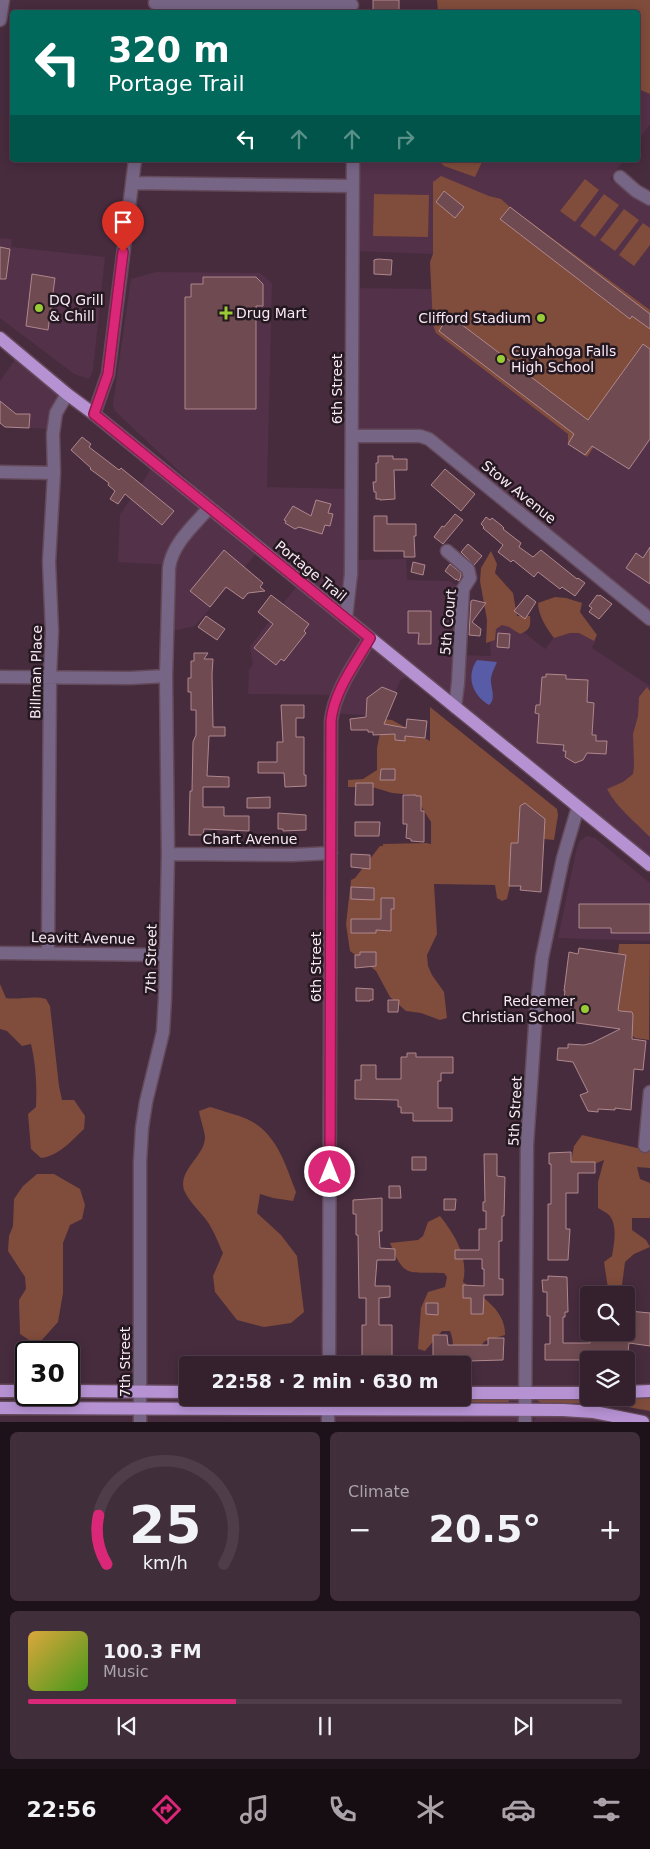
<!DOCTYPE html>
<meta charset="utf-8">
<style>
body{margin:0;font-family:"DejaVu Sans",sans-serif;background:#402e3a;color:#f1f3f6;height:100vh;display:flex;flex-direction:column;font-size:19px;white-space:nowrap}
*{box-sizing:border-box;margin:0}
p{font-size:16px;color:#aaa3aa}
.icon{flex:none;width:28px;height:28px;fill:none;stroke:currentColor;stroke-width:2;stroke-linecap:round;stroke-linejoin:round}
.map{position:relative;height:1422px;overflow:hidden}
.drawer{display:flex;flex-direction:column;gap:10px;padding:10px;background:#1d1219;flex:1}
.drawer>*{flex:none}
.top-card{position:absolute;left:10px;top:10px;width:630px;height:152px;border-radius:5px;box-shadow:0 2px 12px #0003,0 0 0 1px #4f3e4a;background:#00695c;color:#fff;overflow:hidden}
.buttons{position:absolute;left:580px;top:1286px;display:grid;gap:10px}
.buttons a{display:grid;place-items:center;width:55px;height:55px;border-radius:5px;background:#35212e;box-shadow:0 2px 12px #0003,0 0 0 1px #4f3e4a;font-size:25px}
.speed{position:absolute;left:15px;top:1341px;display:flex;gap:10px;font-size:25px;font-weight:700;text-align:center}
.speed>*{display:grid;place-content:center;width:65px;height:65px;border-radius:50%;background:#35212e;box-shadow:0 2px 12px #0003,0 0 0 1px #4f3e4a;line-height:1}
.speed .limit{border:2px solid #111;border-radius:8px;background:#fff;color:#111}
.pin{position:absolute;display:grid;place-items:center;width:42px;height:42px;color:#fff;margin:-51px -21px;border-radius:50% 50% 50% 0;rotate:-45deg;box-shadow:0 0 5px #0007}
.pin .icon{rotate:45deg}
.me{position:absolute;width:55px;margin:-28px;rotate:0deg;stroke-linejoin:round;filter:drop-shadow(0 0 4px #0008)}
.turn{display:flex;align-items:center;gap:18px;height:105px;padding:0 15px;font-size:22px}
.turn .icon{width:65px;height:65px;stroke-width:2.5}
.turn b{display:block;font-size:35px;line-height:42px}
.lanes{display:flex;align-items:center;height:48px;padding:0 15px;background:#0003;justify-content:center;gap:25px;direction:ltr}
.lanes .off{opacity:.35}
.big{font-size:38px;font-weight:700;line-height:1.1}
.drawer .tile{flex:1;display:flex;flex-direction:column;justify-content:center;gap:8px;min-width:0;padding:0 18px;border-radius:8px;background:#402e3a}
.drawer .dial{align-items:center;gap:0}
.dial svg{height:130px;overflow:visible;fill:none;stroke:#4f3e4a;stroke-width:7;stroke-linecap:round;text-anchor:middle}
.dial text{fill:#f1f3f6;stroke:none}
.song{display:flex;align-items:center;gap:15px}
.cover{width:60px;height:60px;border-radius:8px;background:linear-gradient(135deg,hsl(40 70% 55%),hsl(100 70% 35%))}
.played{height:5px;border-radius:2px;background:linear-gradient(90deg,#db2777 35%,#4f3e4a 35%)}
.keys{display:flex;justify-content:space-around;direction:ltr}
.heat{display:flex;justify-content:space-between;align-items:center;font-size:28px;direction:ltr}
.drawer .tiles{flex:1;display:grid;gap:10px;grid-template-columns:1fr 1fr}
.tile:last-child{grid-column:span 2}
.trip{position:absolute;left:179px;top:1356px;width:292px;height:50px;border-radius:5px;background:#35212e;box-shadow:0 2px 12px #0003,0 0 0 1px #4f3e4a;font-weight:700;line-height:50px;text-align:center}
.tab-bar{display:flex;height:80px;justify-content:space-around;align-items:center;background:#150d12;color:#aaa3aa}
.tab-bar .icon{width:35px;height:35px}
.tab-bar .on{color:#db2777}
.tab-bar b{font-size:22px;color:#f1f3f6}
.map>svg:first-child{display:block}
.built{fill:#533149}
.green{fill:#804c3b}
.water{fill:#585ba5}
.building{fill:#6f4b51;stroke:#af878d}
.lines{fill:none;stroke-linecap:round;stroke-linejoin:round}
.minor-casing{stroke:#644a5b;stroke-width:15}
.major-casing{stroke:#644a5b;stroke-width:15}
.minor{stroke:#766585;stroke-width:12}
.major{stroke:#b692d3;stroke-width:12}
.route-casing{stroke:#8e194d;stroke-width:12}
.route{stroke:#db2777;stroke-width:9}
.poi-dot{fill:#98cb36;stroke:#251921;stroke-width:2}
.labels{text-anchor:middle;stroke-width:5;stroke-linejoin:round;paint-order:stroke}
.poi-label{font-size:14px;fill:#fae8f4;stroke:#251921;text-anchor:start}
.street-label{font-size:14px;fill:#fae8f4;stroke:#251921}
</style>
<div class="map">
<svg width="650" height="1422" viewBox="0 0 650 1422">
<rect width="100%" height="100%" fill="#472c3e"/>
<path class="built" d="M638 89 650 94V124L638 141Z
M353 160H624L610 179 641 202 650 207V619L429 439 352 436V288L431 289 430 262 433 254 352 251Z
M0 238 12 239 11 247 105 257 93 370 89 379 74 374 0 318Z
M156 272 260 273 272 283 267 487 351 489V560L406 559 407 580 449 581 463 589 460 655 491 656 490 645 492 607 545 649 570 618 596 640 592 648 650 686V865L415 674 400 680 389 712 390 717 332 713 338 695 248 694 249 670 253 664 250 646 300 582 260 549 195 626 169 632 170 565 118 562 120 514 141 485 154 463 257 545 115 411 113 404 131 279Z
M19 354 67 394 54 429 5 427 0 423V381Z
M587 836 595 838 650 883V941L558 938 577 847 580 841Z
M328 1408 525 1409V1421H328Z
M538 1415 571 1416 609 1421 533 1422Z"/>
<path class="green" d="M437 0H650V94L638 89V12H438Z
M438 160H483L475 177 444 166Z
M441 176 489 196 501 199 510 207 650 310V364L587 457 568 444V434L436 333 433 325 430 262 433 254V182Z
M585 179 599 190 575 222 560 211Z
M374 194 429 195 428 237 373 236Z
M604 194 619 205 595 237 580 226Z
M624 209 639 220 615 251 600 240Z
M643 223 650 228V245L634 266 619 255Z
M491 551 497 564 495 573 513 593 517 616H530C531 626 530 630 520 634L509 627 502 625 496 629 495 640 486 643 487 620 480 581 481 568Z
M555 597 566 598 582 603 580 612 597 635 594 641 579 633H570L554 638C547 629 538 615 538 603Z
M647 687 650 691V837C635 822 617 808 607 789L623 782 633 774 634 766 633 734 638 716 639 697Z
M430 707 557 809 558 815 554 840 544 839 525 804 520 806 518 843H511L510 886 507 899 502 901 497 898 495 885 434 884 437 934 427 955 428 966 432 975 444 992 447 1018 440 1020 421 1013 406 1011 390 997 376 971 350 951 346 924 351 880 355 878 380 846H383V844L426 843 431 844V822L414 795 392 793 372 787H348V780L363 779 377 770V748L383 719 392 720 430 741Z
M619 944H650L649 1040 635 1038 632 1035 633 1015 616 1010 621 992 626 956 618 954Z
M0 984 6 998C20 1000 33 995 46 999L50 1006 59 1086 62 1100H74L85 1116 84 1129C71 1141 59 1156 41 1158L31 1149 28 1114 36 1107C37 1086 36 1065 31 1044L22 1046 7 1031 0 1029Z
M210 1107C222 1111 235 1114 247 1119 277 1133 285 1164 296 1192L293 1201 273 1198 260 1194 257 1213 281 1235 297 1256 304 1312 291 1323 264 1327 237 1320 215 1292 213 1276 223 1253C218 1242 214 1231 207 1221 200 1211 189 1202 184 1190 178 1170 204 1157 205 1138 205 1131 200 1119 199 1111Z
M582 1135 650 1151V1168L637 1167 640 1179 650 1183V1218H632V1230L646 1240 650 1247 634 1254 625 1262 622 1285 626 1295V1296L609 1295 604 1262 612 1256C614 1244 618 1225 609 1215 606 1212 601 1210 598 1208V1182L604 1160 577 1171 570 1167 574 1146Z
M37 1174H54L80 1189 85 1205 82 1219 70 1225 63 1243V1293L58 1322 41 1341 35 1344 20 1334 19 1300 26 1289 25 1277 8 1251 9 1236 13 1226 14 1199 23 1186Z
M440 1216C455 1235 469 1258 463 1282 481 1296 506 1310 505 1335L485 1341 463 1367 462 1365H453L451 1362C454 1352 454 1341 450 1331H442L425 1351 418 1349 421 1308 428 1292 445 1287 447 1277 444 1273C408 1271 405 1280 390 1243L418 1240 423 1236 428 1222Z
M650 1396V1411L606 1403H541L538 1401 539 1398H542Z
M345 1398H508L509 1402 350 1403 344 1401Z"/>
<path class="water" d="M477 660 497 662C495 667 492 672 491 678 490 687 497 698 489 705 472 695 466 676 477 660Z"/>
<path class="building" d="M373 0H399V11L373 10Z
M444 191 464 207 455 218 436 202Z
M510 207 650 314V329L632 316 630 319 500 219Z
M0 247 10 249 6 279H0Z
M378 259 392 260 391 275 374 274V260Z
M32 274 55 278 48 330 26 326Z
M203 277H256L263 284V306H256V409H185V297H191V284H203Z
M449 315 588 420 643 344 650 349V439L629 469 592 446 585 455 568 444 574 434 439 331Z
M0 401 16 414H30L29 428 5 427 0 423Z
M82 437 91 444 89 447 119 470 121 468 174 511 162 525 125 494 118 504 110 499 115 491 108 485 109 483 90 469 91 468 71 450Z
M378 456H393V459H407V470H394L395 499 380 500V499H376V492H374L373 482H376V463H378Z
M445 469 475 494 461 511 431 485Z
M316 500 331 504 328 513 333 514 330 526 325 525 322 534 299 527 295 529 285 523 286 521 284 520 293 506 311 516Z
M455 514 463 520 443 544 434 537 442 526 444 527Z
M374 516H387V524H416V536H414L415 557H404V551H374Z
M486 517 490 520 492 518 501 525 504 528 503 529 521 543 519 547 533 557 541 550 577 579 578 578 585 583 575 596 562 587 560 589 538 572 534 577 513 560 511 562 498 552 503 545 483 528 484 527 481 524Z
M468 544 482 556 474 565 461 552Z
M650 547V584L626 568 636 553 643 558Z
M224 550 263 583 260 587 265 591 248 593 243 599 226 587 210 607 190 591Z
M413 562 425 565 423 575 411 572Z
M450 564 461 573V576L459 581 456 579V580L445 571Z
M271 595 309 624 304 631 306 633 284 661 281 659 276 665 254 648 273 624 258 612Z
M527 595 536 602 525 619 514 611Z
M597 595 599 596 600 595 612 604 599 619 589 612 592 608 589 606Z
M473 600 486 603 472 622 481 629 480 636 469 635 471 601Z
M408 611H431V644H418L419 633H408Z
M206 616 225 629 217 640 198 627Z
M498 633 510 634 509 648 497 647Z
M194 653H208L204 659H213L212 674 213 727H225V736H209L207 776 229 777V787H203V807H224V816H249V831L204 829 203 835H189L190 791H192L193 742 196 735V710H191V692H188V678H191V661H194Z
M546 674 566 675V679L588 680 587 702 594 703 592 735H596V741H607L606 754 587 753 583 760 575 763 565 757 566 751H563L564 745 537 743 539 714 535 713 536 705H540L542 677H546Z
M382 687 397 693 384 724 406 728 407 719 427 721 425 738 405 736V741L395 740V734L373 735V732H368V730H351L350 719 366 717 367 698Z
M281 705H304V718H296V737H304V775H306V786L285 787 284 773H258V762H277V742H283Z
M381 769H395V780H380Z
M356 783H373V805H355Z
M403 795H416V796H421V811H424V842L411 841V839L406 838 407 824H403Z
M270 797V808H247V798Z
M525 803 545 819 541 892 520 890 521 886H509L511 843H518L520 806Z
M278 813 306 815V830L283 831V829H278Z
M355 822H380L379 836H355Z
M351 854 370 855V869L351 867Z
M351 887 374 888V900L351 899Z
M381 898H394V909H391V931L376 930V933H351V919H381Z
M579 904H650V933H611V928H579Z
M579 948 626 955 618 1010 620 1011 632 1012 633 1015 632 1039 646 1041 643 1070 634 1069 631 1110 615 1108V1110L598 1109V1112L588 1111 580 1095 588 1092 573 1062 557 1060 558 1048H568V1044L584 1045 592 1043 620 1029 570 1022 571 1006 563 1005 565 991H564L569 952 578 954Z
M360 952H376V966L355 968V955H360Z
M356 988 373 989V1000H370V1001H356Z
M388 1000H399L398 1012H388Z
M407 1053H416V1057H453V1073H441V1081H438V1108H452V1121H413V1113H401V1107H398V1100L355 1099V1080H361V1065H376V1079H401V1057H407Z
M571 1152V1162H595V1173H578V1193H566V1229H570L568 1260H548V1204H551V1164H549V1153Z
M484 1154H497V1176L505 1177 504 1216H502V1241H499V1279H503V1295H484L483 1314H471V1298H463V1285L484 1286V1269H482V1259H455V1250H479V1229H486V1211H483V1202H485Z
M412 1157H426V1170H412Z
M389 1186H400L401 1198H389Z
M382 1198V1231H379L380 1248 395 1249V1260H377L375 1286H390V1297L379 1298V1325H392V1357H362V1325H366V1298H359L358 1235H356V1214H353V1200Z
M444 1199H456L455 1210H444Z
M548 1276 567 1277 568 1312H565V1317H563V1343H590V1332H611V1336L620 1334 628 1335 629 1311 650 1313V1346L629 1343 627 1360H545V1344H550V1316H547V1292H543L542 1280H548Z
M426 1303H438V1315L426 1314Z
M433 1335H447L448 1345H488V1338H504L503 1360 433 1362Z"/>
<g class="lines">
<g class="minor-casing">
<path id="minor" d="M155 3 199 6 352 5
M0 20 3 0
M620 177 636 191 650 199
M132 183 352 186
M94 414 108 374 135 160
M352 436H420L429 439 650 619
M0 472 54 473
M447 551 468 569 470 578 463 589 458 683 455 707
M346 618 351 574 353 160
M0 677 130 678 166 676
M168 854 293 855 331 853
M0 953 166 955
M48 953 50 676 52 631 49 562 54 473 53 434 56 413 67 394
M645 1146 650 1092
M329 1365 331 721C334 692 355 663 370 638
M328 1398V1422
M140 1422V1162L142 1128 146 1102 163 1032 165 998 168 854 166 676 169 568C172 544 194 525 209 508
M525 1422 527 1145 536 1011 542 958 563 858 578 807"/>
</g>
<g class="major-casing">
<path id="major" d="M0 338 67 394 94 414 650 865
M0 1391H26
M69 1391 188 1392
M626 1392 650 1391
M462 1393H589
M0 1408 563 1410 594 1412 643 1422"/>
</g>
<use href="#minor" class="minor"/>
<use href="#major" class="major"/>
</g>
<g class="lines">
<g class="route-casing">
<path id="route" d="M123 252 108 374 94 414 370 638C355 664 334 691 331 721L330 1172"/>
</g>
<use href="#route" class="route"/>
</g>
<g class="poi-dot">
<circle cx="39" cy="308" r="5"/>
<path d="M223.5 305.5h5v5h5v5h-5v5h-5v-5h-5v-5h5z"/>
<circle cx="541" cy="318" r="5"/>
<circle cx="501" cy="359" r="5"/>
<circle cx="585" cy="1009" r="5"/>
</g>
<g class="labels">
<g class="poi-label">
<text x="49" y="305">DQ Grill<tspan x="49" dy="16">&amp; Chill</tspan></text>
<text x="236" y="318">Drug Mart</text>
<text x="531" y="323" text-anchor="end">Clifford Stadium</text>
<text x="511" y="356">Cuyahoga Falls<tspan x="511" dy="16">High School</tspan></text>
<text x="575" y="1006" text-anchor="end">Redeemer<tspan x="575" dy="16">Christian School</tspan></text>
</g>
<g class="street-label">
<text transform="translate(337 389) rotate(-90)" y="5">6th Street</text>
<text transform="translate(519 492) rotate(39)" y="5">Stow Avenue</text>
<text transform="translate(311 571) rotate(39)" y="5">Portage Trail</text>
<text transform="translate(448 622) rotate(-85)" y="5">5th Court</text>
<text transform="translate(36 672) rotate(-89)" y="5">Billman Place</text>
<text x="250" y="844">Chart Avenue</text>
<text transform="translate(83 938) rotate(1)" y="5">Leavitt Avenue</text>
<text transform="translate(151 959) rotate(-89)" y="5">7th Street</text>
<text transform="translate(316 967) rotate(-90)" y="5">6th Street</text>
<text transform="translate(515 1111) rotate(-87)" y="5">5th Street</text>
<text transform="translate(125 1362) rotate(-90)" y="5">7th Street</text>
</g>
</g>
</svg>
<div class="buttons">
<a><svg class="icon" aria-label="search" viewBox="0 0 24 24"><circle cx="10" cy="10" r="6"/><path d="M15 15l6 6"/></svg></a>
<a><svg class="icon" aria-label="layers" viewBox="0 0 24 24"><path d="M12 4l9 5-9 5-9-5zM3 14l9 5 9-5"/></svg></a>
</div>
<div class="speed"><div class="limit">30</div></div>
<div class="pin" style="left:123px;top:252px;background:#d93025"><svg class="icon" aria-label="arrive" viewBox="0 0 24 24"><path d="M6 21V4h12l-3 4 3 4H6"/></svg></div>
<svg class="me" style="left:330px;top:1172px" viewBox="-20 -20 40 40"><circle r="17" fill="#db2777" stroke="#fff" stroke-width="3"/><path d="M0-11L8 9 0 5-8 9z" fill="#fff"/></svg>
<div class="trip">22:58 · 2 min · 630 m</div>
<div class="top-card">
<div class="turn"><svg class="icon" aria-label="left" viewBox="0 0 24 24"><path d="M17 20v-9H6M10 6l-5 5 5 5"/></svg><div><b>320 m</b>Portage Trail</div></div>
<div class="lanes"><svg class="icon" aria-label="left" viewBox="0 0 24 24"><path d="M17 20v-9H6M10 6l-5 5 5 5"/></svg><svg class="icon off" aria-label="ahead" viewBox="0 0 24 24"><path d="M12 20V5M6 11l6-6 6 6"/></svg><svg class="icon off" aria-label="ahead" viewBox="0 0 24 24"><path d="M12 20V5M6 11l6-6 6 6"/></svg><svg class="icon off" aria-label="right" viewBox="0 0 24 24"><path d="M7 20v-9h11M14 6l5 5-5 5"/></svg></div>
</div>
</div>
<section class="drawer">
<div class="tiles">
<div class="tile dial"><svg viewBox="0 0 100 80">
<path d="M14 69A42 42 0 1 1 86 69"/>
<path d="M14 69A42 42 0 0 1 9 39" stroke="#db2777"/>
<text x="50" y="56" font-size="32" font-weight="700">25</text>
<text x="50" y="72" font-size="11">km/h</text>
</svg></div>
<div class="tile"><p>Climate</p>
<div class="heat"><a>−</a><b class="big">20.5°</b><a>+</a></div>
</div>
<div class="tile">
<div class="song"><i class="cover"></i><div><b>100.3 FM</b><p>Music</p></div></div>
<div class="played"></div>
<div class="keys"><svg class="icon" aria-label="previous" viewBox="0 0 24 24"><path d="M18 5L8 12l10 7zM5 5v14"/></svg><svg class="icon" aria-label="pause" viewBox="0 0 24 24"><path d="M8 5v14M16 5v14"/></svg><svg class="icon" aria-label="next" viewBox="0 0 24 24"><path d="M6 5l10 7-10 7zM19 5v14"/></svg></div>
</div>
</div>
</section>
<nav class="tab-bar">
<b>22:56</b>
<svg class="icon on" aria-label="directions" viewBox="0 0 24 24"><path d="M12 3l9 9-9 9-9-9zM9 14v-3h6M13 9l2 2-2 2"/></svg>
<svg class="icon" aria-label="music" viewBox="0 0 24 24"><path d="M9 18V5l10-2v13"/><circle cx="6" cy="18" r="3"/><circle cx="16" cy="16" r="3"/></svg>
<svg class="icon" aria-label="phone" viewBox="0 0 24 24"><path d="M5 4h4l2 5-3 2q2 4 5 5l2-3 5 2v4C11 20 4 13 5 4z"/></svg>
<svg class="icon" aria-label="climate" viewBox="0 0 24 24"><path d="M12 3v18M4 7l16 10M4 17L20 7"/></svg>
<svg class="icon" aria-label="car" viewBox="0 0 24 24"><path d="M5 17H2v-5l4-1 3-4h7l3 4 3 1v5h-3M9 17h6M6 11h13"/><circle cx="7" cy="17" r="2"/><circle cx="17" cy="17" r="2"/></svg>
<svg class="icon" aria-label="filters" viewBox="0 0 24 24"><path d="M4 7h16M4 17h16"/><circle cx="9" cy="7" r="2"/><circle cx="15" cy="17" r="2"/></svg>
</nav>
